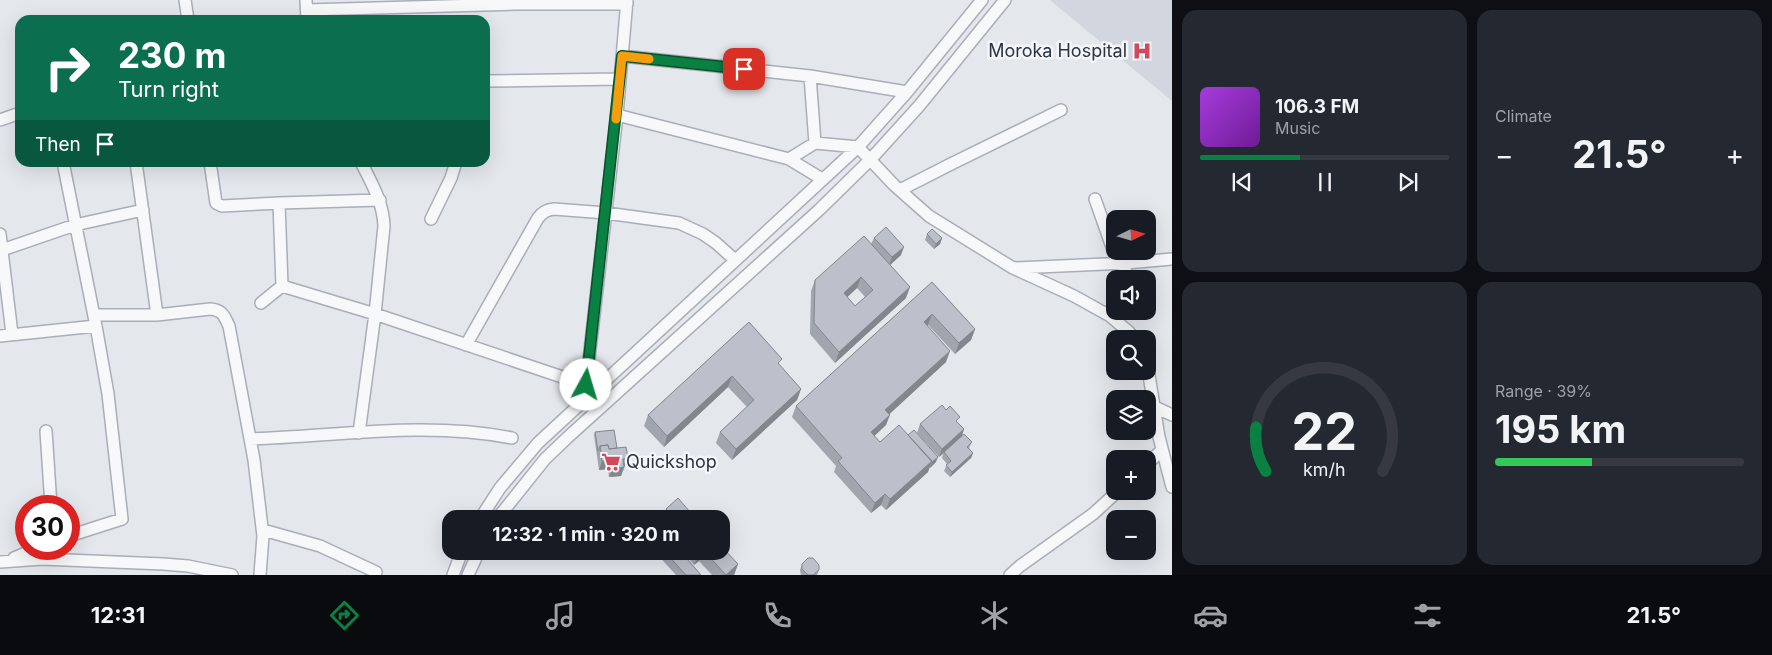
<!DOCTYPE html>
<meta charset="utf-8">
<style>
body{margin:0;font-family:Inter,sans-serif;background:#242831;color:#f1f3f6;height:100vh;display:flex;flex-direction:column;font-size:19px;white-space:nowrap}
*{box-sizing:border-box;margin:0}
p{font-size:16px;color:#9ea1a6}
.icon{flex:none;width:28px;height:28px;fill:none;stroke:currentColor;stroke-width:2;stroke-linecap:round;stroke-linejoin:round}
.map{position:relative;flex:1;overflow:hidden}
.sheet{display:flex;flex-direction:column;gap:10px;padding:10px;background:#0d0f14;width:600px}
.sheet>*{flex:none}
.top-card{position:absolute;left:15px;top:15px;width:475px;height:152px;border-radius:15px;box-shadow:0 5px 20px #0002;background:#0b6e4f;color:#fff;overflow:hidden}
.needle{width:32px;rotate:85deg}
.tools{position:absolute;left:1106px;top:210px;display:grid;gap:10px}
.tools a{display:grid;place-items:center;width:50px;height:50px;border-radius:10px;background:#171b24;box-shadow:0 5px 20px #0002;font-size:25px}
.speed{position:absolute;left:15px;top:495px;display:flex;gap:10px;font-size:25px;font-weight:700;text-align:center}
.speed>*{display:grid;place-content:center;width:65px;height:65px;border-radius:50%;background:#171b24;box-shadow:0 5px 20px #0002;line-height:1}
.speed .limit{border:8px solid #d22;background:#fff;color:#111}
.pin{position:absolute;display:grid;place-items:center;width:42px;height:42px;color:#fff;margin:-21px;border-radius:10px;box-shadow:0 2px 8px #0006}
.me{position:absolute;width:55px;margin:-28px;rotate:6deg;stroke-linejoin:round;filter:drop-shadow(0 0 4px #0008)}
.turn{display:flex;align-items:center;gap:18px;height:105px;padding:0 20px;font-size:22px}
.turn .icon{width:65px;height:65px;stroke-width:2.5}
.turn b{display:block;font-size:35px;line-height:42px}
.then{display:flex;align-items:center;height:48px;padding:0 20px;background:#0003;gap:10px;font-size:19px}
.big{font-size:38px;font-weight:700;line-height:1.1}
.sheet .widget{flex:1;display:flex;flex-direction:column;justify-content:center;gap:8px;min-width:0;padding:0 18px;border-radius:15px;background:#242831}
.sheet .dial{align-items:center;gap:0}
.dial svg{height:130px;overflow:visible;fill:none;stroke:#363941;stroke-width:7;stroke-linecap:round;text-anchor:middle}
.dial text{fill:#f1f3f6;stroke:none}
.song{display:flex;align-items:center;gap:15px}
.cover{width:60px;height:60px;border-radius:8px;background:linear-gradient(135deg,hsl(280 70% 55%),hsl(280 70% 35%))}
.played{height:5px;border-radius:2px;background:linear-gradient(90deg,#0b8043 40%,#363941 40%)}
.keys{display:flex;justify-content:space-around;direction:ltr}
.heat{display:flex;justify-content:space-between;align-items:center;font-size:28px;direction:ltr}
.charge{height:8px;border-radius:4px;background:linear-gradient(90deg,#34c759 39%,#363941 0)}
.sheet .tiles{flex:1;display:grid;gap:10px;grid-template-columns:repeat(2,1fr)}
.trip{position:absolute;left:442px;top:510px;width:288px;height:50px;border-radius:15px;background:#171b24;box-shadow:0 5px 20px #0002;font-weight:700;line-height:50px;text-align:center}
.menu{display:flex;height:80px;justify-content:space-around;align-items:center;background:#090b0e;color:#9ea1a6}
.menu .icon{width:35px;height:35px}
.menu .selected{color:#0b8043}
.menu b{font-size:22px;color:#f1f3f6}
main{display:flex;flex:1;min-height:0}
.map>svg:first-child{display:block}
.built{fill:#d2d6de}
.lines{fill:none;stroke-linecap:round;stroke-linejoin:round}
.minor-casing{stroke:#a9aeb7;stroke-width:14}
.minor{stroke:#f7f8fa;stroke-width:11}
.wall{fill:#a1a5ae;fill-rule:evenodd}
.shaded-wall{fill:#83868d}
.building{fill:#bbc0ca;stroke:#83868d;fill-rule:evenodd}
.route-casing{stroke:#07532c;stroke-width:12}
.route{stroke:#0b8043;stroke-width:9}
.slow{stroke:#f59e0b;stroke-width:9}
.labels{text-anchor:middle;stroke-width:5;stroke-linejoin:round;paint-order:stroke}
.poi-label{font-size:18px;fill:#2b3445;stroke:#f4f6f9;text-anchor:end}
</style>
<main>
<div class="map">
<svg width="1172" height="575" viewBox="0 0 1172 575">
<rect width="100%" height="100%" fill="#e4e7ec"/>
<path class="built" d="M1050 0H1172V101Z"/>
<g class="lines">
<g class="minor-casing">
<path id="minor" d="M185 0 188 20
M306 0 307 20
M307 10 515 4H627
M622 56 810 76 907 92
M810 76 815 143
M485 81 620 79
M617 115 789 159 822 179
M0 120 20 113
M789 159 815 143 858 147 894 185 929 216 1013 268 1074 296 1110 316 1129 332 1134 339
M63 162 96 326 108 394 122 519 69 536
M136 162 157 315
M210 162 216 203 222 206 279 203 380 200
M900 190 951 164 1061 110
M1095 199 1118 264
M431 219 451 178 456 162
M0 234 12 334
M2 250 75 225 143 210
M1015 268 1127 263
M1122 279 1127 263 1172 259
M282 286 375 314 586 385
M261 303 282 286 279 203
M94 315H157L210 309C223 310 224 316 229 326L254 460 263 536 260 575
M1110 316 1115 299
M0 336 96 326
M466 345 538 218C543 212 546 210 554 209L606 213 679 223 703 234 716 243 735 260
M1148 369 1159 437 1172 487
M593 392 586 385 617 115 627 0
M1155 407 1172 415
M46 431 51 506
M359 433 375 314 384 226C383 202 372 184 361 162
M250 439C338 436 426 421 512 438
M1148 463 1162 450
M480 519 500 488 538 443 858 147 907 92 982 0
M497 519 545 459 568 437 819 210 870 160 919 106 1005 0
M263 530 320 546 376 572
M14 558 35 549
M0 562 42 559 163 564 188 566 232 575
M453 575 462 551
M468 575 479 551
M1010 575 1020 566 1093 514 1118 491"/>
</g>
<use href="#minor" class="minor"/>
</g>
<path class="wall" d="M927 234 942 238 940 244 934 249 925 240Z
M874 238 901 255 890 265 906 298 835 363 810 334 811 291 815 280 871 244ZM857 288 865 297 855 306 847 297Z
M932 282 975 329 971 340 955 354 928 325 927 326 946 362 889 414 886 425 874 436 880 442 908 435 936 462 930 468 929 467 928 472 886 510 881 505 871 513 834 472 836 466 792 417 796 406Z
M749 322 780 366 801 389 797 400 732 460 716 443 720 432 747 407 728 387 664 447 644 426 648 415Z
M958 423 964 429 962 436 972 442 969 448 973 453 971 458 950 477 944 471 947 464 942 458 943 454 939 457 917 433 920 424Z
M595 432 617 448 625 466 621 476 609 477 608 469 599 470 594 435Z
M666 509 696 519H662Z
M654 551H680L701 575H676Z
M684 551H721L738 564 734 575H712L699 561 694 565 684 553Z
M802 564 819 570 817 575H801L800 570Z"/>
<path class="shaded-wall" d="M942 238 940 244 934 249 936 244Z
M904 247 901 255 889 266 892 257Z
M861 277 857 288 840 304 844 293Z
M910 287 906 298 835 363 839 352Z
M932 314 928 325 920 333 924 322Z
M975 329 971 340 955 354 959 343Z
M950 351 946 362 882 421 885 410Z
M732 376 728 387 664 447 667 436Z
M801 389 797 400 732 460 736 449Z
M890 415 886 425 867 443 871 432Z
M964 429 961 438 944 452 939 457 942 449Z
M973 453 971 458 950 477 952 472Z
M938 457 936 462 930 468 932 462Z
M628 458 625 466 620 467 623 459Z
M611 460 608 469 599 470 602 461Z
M932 461 928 472 886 510 890 499Z
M624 467 621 476 609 477 612 469Z
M885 494 881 505 871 513 875 503Z
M701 551H702L699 561 694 565 698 554Z
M738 564 734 575H726Z"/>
<path class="building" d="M886 227 904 247 892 257 874 238Z
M932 229 942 238 936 244 927 234Z
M864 236 910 287 839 352 814 323 815 280ZM861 277 873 290 855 306 844 293Z
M932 282 975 329 959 343 932 314 924 322 950 351 885 410 890 415 871 432 880 442 899 425 932 461 890 499 885 494 875 503 838 461 842 458 796 406Z
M749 322 782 359 778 363 801 389 736 449 720 432 754 400 732 376 667 436 648 415Z
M942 405 946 410 950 406 960 417 956 421 964 429 942 449 920 424Z
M614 430 617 448 609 449 608 445 600 446 598 451 595 432Z
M914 430 938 457 932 462 908 435Z
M964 434 972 442 967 447 973 453 952 472 946 465 951 461 944 452Z
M608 445 609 449 626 447 628 458 623 459 624 467 612 469 611 460 602 461 600 446Z
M678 498 696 519H675L666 509Z
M721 546 738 564 726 575 704 551H721Z
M664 551H680L701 575H686Z
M696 551H701L698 554Z
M808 558H813L819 565V570L813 575H808L802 569V564Z"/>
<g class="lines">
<g class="route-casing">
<path id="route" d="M586 385 622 56 744 69"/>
</g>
<use href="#route" class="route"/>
<path class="slow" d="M616 119 622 56 649 59"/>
</g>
<defs>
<g id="hospital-bare" transform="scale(1.5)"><path d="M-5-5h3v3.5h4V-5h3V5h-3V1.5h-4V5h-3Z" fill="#d1495b" stroke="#f4f6f9" stroke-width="2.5" paint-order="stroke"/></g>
<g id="supermarket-bare" transform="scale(1.5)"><path d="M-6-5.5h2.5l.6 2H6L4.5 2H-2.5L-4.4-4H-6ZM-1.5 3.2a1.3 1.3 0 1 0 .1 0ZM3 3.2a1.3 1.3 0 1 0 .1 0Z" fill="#d1495b" stroke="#f4f6f9" stroke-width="2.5" paint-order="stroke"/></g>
</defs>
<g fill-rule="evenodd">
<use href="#hospital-bare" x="1142" y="51"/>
<use href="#supermarket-bare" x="611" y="462"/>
</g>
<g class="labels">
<g class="poi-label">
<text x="1127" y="57">Moroka Hospital</text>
<text x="626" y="468" text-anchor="start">Quickshop</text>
</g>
</g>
</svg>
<div class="tools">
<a><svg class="needle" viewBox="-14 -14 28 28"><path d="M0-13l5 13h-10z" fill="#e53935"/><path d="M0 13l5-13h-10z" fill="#9ea1a6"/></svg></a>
<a><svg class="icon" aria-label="sound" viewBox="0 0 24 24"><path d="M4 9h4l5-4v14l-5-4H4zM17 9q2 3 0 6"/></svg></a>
<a><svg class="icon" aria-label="search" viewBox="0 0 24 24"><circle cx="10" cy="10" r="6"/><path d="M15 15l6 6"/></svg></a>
<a><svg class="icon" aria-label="layers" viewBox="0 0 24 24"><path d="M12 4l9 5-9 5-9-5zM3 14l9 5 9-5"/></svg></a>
<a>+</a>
<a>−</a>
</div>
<div class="speed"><div class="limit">30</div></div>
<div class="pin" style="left:744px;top:69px;background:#d93025"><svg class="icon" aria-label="arrive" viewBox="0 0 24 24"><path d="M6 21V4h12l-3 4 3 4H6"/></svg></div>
<svg class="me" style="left:586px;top:385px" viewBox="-20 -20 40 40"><circle r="19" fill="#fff"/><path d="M0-13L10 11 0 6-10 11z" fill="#0b8043"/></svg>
<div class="trip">12:32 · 1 min · 320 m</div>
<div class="top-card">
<div class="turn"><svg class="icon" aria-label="right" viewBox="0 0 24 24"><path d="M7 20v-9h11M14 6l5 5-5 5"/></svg><div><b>230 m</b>Turn right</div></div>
<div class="then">Then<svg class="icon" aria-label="arrive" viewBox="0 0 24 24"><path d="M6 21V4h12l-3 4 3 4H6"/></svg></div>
</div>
</div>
<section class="sheet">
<div class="tiles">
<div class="widget">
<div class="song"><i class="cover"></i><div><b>106.3 FM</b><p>Music</p></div></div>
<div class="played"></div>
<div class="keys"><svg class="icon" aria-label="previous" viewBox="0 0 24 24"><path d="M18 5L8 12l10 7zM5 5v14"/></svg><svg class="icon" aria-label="pause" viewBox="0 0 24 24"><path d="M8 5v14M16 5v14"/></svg><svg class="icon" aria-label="next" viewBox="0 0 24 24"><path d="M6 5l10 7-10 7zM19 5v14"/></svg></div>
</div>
<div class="widget"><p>Climate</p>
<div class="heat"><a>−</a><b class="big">21.5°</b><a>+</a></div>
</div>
<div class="widget dial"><svg viewBox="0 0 100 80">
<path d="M14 69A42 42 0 1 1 86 69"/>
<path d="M14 69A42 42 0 0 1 8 42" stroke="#0b8043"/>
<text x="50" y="56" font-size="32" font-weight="700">22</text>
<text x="50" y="72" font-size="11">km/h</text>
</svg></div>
<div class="widget"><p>Range · 39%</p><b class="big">195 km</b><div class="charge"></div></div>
</div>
</section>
</main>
<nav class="menu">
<b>12:31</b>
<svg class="icon selected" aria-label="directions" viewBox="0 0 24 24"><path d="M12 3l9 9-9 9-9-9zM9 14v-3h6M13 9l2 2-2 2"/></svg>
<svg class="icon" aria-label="music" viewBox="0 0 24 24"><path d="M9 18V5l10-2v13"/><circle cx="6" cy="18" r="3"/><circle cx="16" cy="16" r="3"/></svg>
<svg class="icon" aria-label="phone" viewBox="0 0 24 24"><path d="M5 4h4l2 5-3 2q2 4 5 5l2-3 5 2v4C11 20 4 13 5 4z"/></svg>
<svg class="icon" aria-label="climate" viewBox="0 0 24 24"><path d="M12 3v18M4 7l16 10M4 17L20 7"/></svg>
<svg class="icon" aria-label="car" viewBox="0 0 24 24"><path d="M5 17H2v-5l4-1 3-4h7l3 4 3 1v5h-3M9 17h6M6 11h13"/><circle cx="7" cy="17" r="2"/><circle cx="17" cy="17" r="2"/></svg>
<svg class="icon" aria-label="filters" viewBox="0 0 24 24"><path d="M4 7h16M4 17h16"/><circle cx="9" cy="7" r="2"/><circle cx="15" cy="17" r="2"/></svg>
<b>21.5°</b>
</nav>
